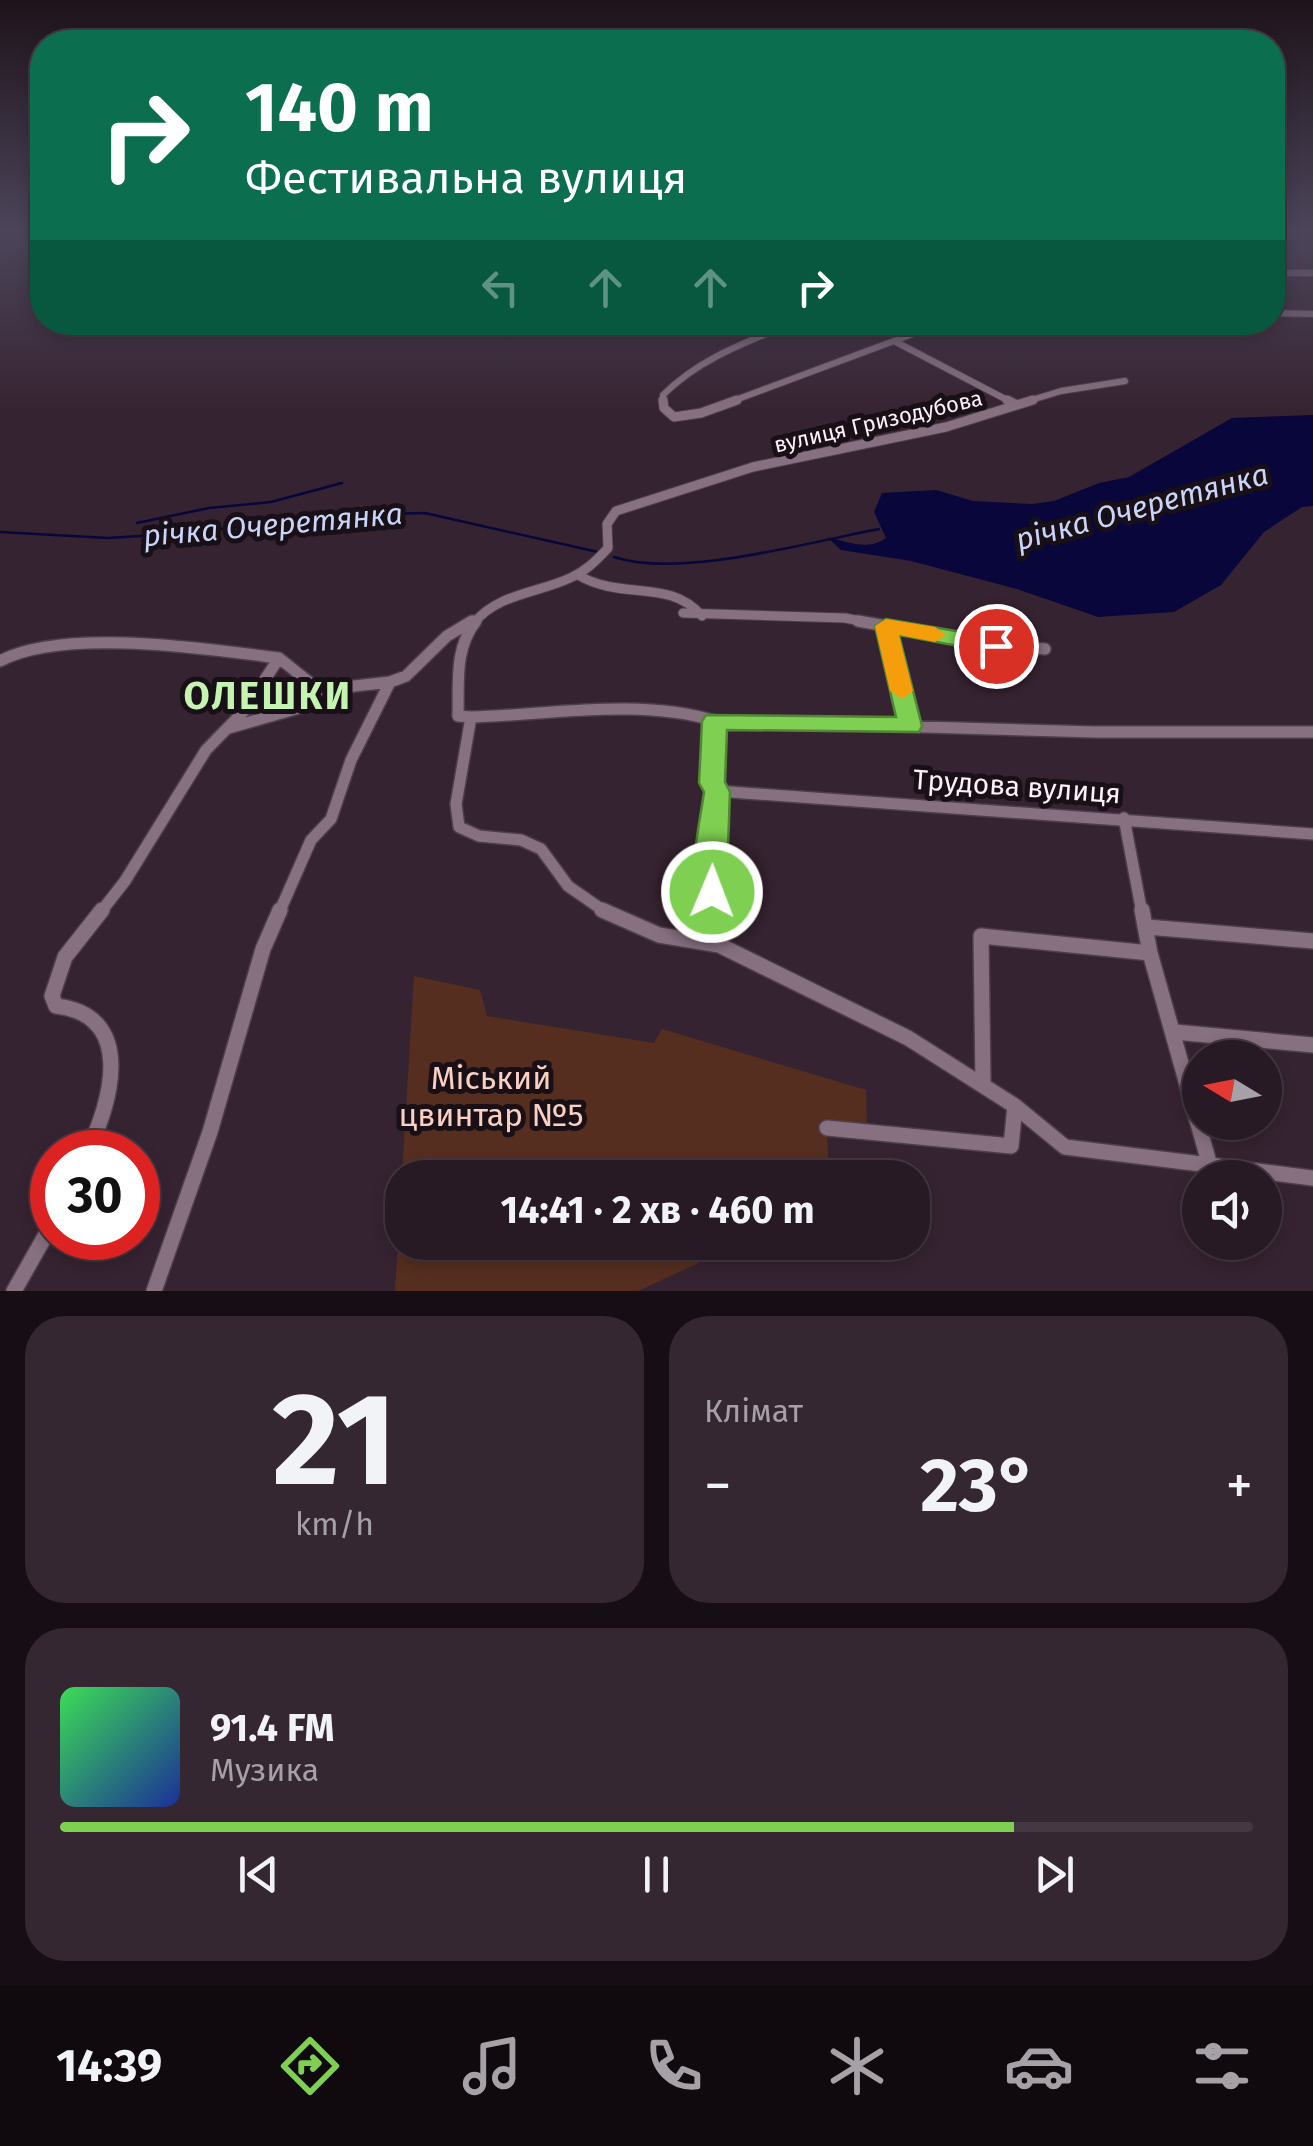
<!DOCTYPE html>
<html lang="uk">
<meta charset="utf-8">
<style>
body{margin:0;font-family:"Fira Sans",sans-serif;background:#342732;color:#f1f3f6;height:100vh;display:flex;flex-direction:column;font-size:38px;white-space:nowrap}
*{box-sizing:border-box;margin:0}
p{font-size:32px;color:#a5a1a7}
.icon{flex:none;width:55px;height:55px;fill:none;stroke:currentColor;stroke-width:2;stroke-linecap:round;stroke-linejoin:round}
.map{position:relative;height:1291px;overflow:hidden}
.drawer{display:flex;flex-direction:column;gap:25px;padding:25px;background:#160e14;flex:1}
.drawer>*{flex:none}
.hud{position:absolute;left:30px;top:30px;width:1255px;height:305px;border-radius:40px;box-shadow:0 5px 15px #0003,0 0 0 2px #443842;background:#0b6e4f;color:#fff;overflow:hidden}
.needle{width:65px;rotate:280deg}
.fabs{position:absolute;left:1182px;top:1040px;display:grid;gap:20px}
.fabs a{display:grid;place-items:center;width:100px;height:100px;border-radius:50%;background:#281a25;box-shadow:0 5px 15px #0003,0 0 0 2px #443842;font-size:50px}
.speed{position:absolute;left:30px;top:1130px;display:flex;gap:20px;font-size:50px;font-weight:700;text-align:center}
.speed>*{display:grid;place-content:center;width:130px;height:130px;border-radius:50%;background:#281a25;box-shadow:0 5px 15px #0003,0 0 0 2px #443842;line-height:1}
.speed .limit{border:15px solid #d22;background:#fff;color:#111}
.pin{position:absolute;display:grid;place-items:center;width:85px;height:85px;color:#fff;margin:-42px;border:5px solid #fff;border-radius:50%;box-shadow:0 2px 10px #0007}
.me{position:absolute;width:110px;margin:-55px;rotate:1deg;stroke-linejoin:round;filter:drop-shadow(0 0 8px #0008)}
.turn{display:flex;align-items:center;gap:35px;height:210px;padding:0 50px;font-size:45px}
.turn .icon{width:130px;height:130px;stroke-width:2.5}
.turn b{display:block;font-size:70px;line-height:85px}
.lanes{display:flex;align-items:center;height:95px;padding:0 50px;background:#0003;justify-content:center;gap:50px;direction:ltr}
.lanes .off{opacity:.35}
.big{font-size:75px;font-weight:700;line-height:1.1}
.drawer .widget{flex:1;display:flex;flex-direction:column;justify-content:center;gap:15px;min-width:0;padding:0 35px;border-radius:40px;background:#342732}
.drawer .dial{align-items:center;gap:0}
.dial b{font-size:130px;line-height:1}
.song{display:flex;align-items:center;gap:30px}
.cover{width:120px;height:120px;border-radius:15px;background:linear-gradient(135deg,hsl(130 70% 55%),hsl(230 70% 35%))}
.played{height:10px;border-radius:5px;background:linear-gradient(90deg,#7fd052 80%,#443842 80%)}
.keys{display:flex;justify-content:space-around;direction:ltr}
.heat{display:flex;justify-content:space-between;align-items:center;font-size:55px;direction:ltr}
.drawer .tiles{flex:1;display:grid;gap:25px;grid-template-columns:1fr 1fr}
.widget:last-child{grid-column:span 2}
.trip{position:absolute;left:385px;top:1160px;width:545px;height:100px;border-radius:40px;background:#281a25;box-shadow:0 5px 15px #0003,0 0 0 2px #443842;font-weight:700;line-height:100px;text-align:center}
.tab-bar{display:flex;height:160px;justify-content:space-around;align-items:center;background:#100a0f;color:#a5a1a7}
.tab-bar .icon{width:70px;height:70px}
.tab-bar .current{color:#7fd052}
.tab-bar b{font-size:45px;color:#f1f3f6}
.map>svg:first-child{display:block}
.green{fill:#552e20}
.water{fill:#08063b}
.lines{fill:none;stroke-linecap:round;stroke-linejoin:round}
.stream{stroke:#08063b;stroke-width:2.5}
.street-far3-casing{stroke:#4e3e4a;stroke-width:8}
.street-far2-casing{stroke:#4e3e4a;stroke-width:11}
.street-far1-casing{stroke:#4e3e4a;stroke-width:14}
.street-casing{stroke:#4e3e4a;stroke-width:18}
.street-far3{stroke:#877080;stroke-width:6}
.street-far2{stroke:#877080;stroke-width:9}
.street-far1{stroke:#877080;stroke-width:11}
.street{stroke:#877080;stroke-width:15}
.route{fill:#7fd052;stroke:#538735;stroke-width:2.5}
.slow{fill:#f59e0b}
.labels{text-anchor:middle;stroke-width:10;stroke-linejoin:round;paint-order:stroke}
.far-street-label{font-size:22px;fill:#fdf0f9;stroke:#181016}
.street-label{font-size:28px;fill:#fdf0f9;stroke:#181016}
.water-label{font-size:30px;font-style:italic;fill:#cad4f8;stroke:#181016}
.near-park-label{font-size:32px;fill:#f9d0c2;stroke:#181016}
.district-label{font-size:38px;font-weight:bold;letter-spacing:2.5px;fill:#c5f3b1;stroke:#181016}
</style>
<div class="map">
<svg width="1313" height="1291" viewBox="0 0 1313 1291">
<rect width="100%" height="100%" fill="#362331"/>
<path class="green" d="M414 976 480 990 487 1016 654 1043 662 1029 866 1090 867 1132 827 1129 829 1177 402 1178V1242L742 1243 638 1291H395Z"/>
<path class="water" d="M1313 415V506L1302 507 1264 532 1221 585 1174 612 1098 617 1017 589 911 561 841 550 827 537C848 542 868 551 886 538L874 512 882 493 936 490 973 501 1032 504 1054 501 1099 483 1129 477 1232 418Z"/>
<g class="lines">
<path class="stream" d="M137 523 209 508 271 502 342 483
M0 532 108 538 189 533 330 515 425 513 598 552
M614 557C680 579 809 542 879 529"/>
<g class="street-far3-casing">
<path id="street-far3" d="M1272 273H1313
M1272 313 1313 314
M896 342 1011 402
M664 402 663 395C700 358 747 342 795 322
M730 402 945 322
M1025 402 1061 391 1125 381"/>
</g>
<g class="street-far2-casing">
<path id="street-far2" d="M663 400 664 408 674 417 701 413 737 400
M1007 400 1015 404
M578 575C622 601 670 578 702 616
M683 613 845 618 871 623
M468 623 473 620
M474 623C497 594 538 593 570 578 586 571 596 561 608 548L607 524 616 511 753 467 946 427 1033 400"/>
</g>
<g class="street-far1-casing">
<path id="street-far1" d="M476 621C454 649 459 682 458 716L471 717 456 804 459 827 479 836 521 840 541 849 568 886 607 913
M858 621 886 626 910 726
M886 626 996 645 1045 649
M279 658 319 690
M0 661C63 627 208 649 279 658L245 710 206 750 125 881 100 913
M471 717C549 715 639 698 715 721L1095 732H1313
M715 721 712 783 717 791 711 856 716 913
M229 728 299 708 319 690 390 682 406 676 447 636 472 621
M717 791 1313 834
M1124 818 1142 913
M279 913 311 840 331 819 351 760 390 682"/>
</g>
<g class="street-casing">
<path id="street" d="M602 910 659 935 719 945 716 910
M1142 910 1150 953 1210 1166
M1147 927 1313 941
M719 945 908 1038 1015 1106
M1175 1032 1313 1045
M983 1082 981 936 1150 953
M827 1128 1011 1146 1015 1106 1065 1147 1313 1178
M87 1152C111 1104 137 1015 56 1006L52 996 65 957 102 910
M14 1291 52 1224
M154 1291 210 1132 263 949 280 910"/>
</g>
<use href="#street-far3" class="street-far3"/>
<use href="#street-far2" class="street-far2"/>
<use href="#street-far1" class="street-far1"/>
<use href="#street" class="street"/>
</g>
<linearGradient id="sky" x2="0" y2="1"><stop stop-color="#1e131b"/><stop offset="0.56" stop-color="#4c455a"/><stop offset="1" stop-color="#4c455a" stop-opacity="0"/></linearGradient>
<rect width="1313" height="413" fill="url(#sky)"/>
<path class="route" d="M886 619 996 638 1008 646 996 653 899 635 922 726 919 732 727 730 725 782 730 792C729 812 728 889 722 900L712 904 701 900C687 871 700 823 704 792L699 783 702 721 706 715 896 717 875 626Z"/>
<path class="slow" d="M886 619 935 627 946 635 935 642 899 635 913 691 902 699 890 691 875 626Z"/>
<g class="labels">
<g class="far-street-label">
<text transform="translate(878 421) rotate(-13)" y="8">вулиця Гризодубова</text>
</g>
<g class="street-label">
<text transform="translate(1017 786) rotate(4)" y="10">Трудова вулиця</text>
</g>
<g class="water-label">
<text transform="translate(1142 507) rotate(-15)" y="10">річка Очеретянка</text>
<text transform="translate(273 525) rotate(-5)" y="10">річка Очеретянка</text>
</g>
<g class="near-park-label">
<text x="491" y="1089">Міський<tspan x="491" dy="37">цвинтар №5</tspan></text>
</g>
<g class="district-label">
<text x="268" y="709">ОЛЕШКИ</text>
</g>
</g>
</svg>
<div class="fabs">
<a><svg class="needle" viewBox="-14 -14 28 28"><path d="M0-13l5 13h-10z" fill="#e53935"/><path d="M0 13l5-13h-10z" fill="#a5a1a7"/></svg></a>
<a><svg class="icon" aria-label="sound" viewBox="0 0 24 24"><path d="M4 9h4l5-4v14l-5-4H4zM17 9q2 3 0 6"/></svg></a>
</div>
<div class="speed"><div class="limit">30</div></div>
<div class="pin" style="left:996px;top:646px;background:#d93025"><svg class="icon" aria-label="arrive" viewBox="0 0 24 24"><path d="M6 21V4h12l-3 4 3 4H6"/></svg></div>
<svg class="me" style="left:712px;top:892px" viewBox="-20 -20 40 40"><circle r="17" fill="#7fd052" stroke="#fff" stroke-width="3"/><path d="M0-11L8 9 0 5-8 9z" fill="#fff"/></svg>
<div class="trip">14:41 · 2 хв · 460 m</div>
<div class="hud">
<div class="turn"><svg class="icon" aria-label="right" viewBox="0 0 24 24"><path d="M7 20v-9h11M14 6l5 5-5 5"/></svg><div><b>140 m</b>Фестивальна вулиця</div></div>
<div class="lanes"><svg class="icon off" aria-label="left" viewBox="0 0 24 24"><path d="M17 20v-9H6M10 6l-5 5 5 5"/></svg><svg class="icon off" aria-label="ahead" viewBox="0 0 24 24"><path d="M12 20V5M6 11l6-6 6 6"/></svg><svg class="icon off" aria-label="ahead" viewBox="0 0 24 24"><path d="M12 20V5M6 11l6-6 6 6"/></svg><svg class="icon" aria-label="right" viewBox="0 0 24 24"><path d="M7 20v-9h11M14 6l5 5-5 5"/></svg></div>
</div>
</div>
<section class="drawer">
<div class="tiles">
<div class="widget dial"><b>21</b><p>km/h</p></div>
<div class="widget"><p>Клімат</p>
<div class="heat"><a>−</a><b class="big">23°</b><a>+</a></div>
</div>
<div class="widget">
<div class="song"><i class="cover"></i><div><b>91.4 FM</b><p>Музика</p></div></div>
<div class="played"></div>
<div class="keys"><svg class="icon" aria-label="previous" viewBox="0 0 24 24"><path d="M18 5L8 12l10 7zM5 5v14"/></svg><svg class="icon" aria-label="pause" viewBox="0 0 24 24"><path d="M8 5v14M16 5v14"/></svg><svg class="icon" aria-label="next" viewBox="0 0 24 24"><path d="M6 5l10 7-10 7zM19 5v14"/></svg></div>
</div>
</div>
</section>
<nav class="tab-bar">
<b>14:39</b>
<svg class="icon current" aria-label="directions" viewBox="0 0 24 24"><path d="M12 3l9 9-9 9-9-9zM9 14v-3h6M13 9l2 2-2 2"/></svg>
<svg class="icon" aria-label="music" viewBox="0 0 24 24"><path d="M9 18V5l10-2v13"/><circle cx="6" cy="18" r="3"/><circle cx="16" cy="16" r="3"/></svg>
<svg class="icon" aria-label="phone" viewBox="0 0 24 24"><path d="M5 4h4l2 5-3 2q2 4 5 5l2-3 5 2v4C11 20 4 13 5 4z"/></svg>
<svg class="icon" aria-label="climate" viewBox="0 0 24 24"><path d="M12 3v18M4 7l16 10M4 17L20 7"/></svg>
<svg class="icon" aria-label="car" viewBox="0 0 24 24"><path d="M5 17H2v-5l4-1 3-4h7l3 4 3 1v5h-3M9 17h6M6 11h13"/><circle cx="7" cy="17" r="2"/><circle cx="17" cy="17" r="2"/></svg>
<svg class="icon" aria-label="filters" viewBox="0 0 24 24"><path d="M4 7h16M4 17h16"/><circle cx="9" cy="7" r="2"/><circle cx="15" cy="17" r="2"/></svg>
</nav>
